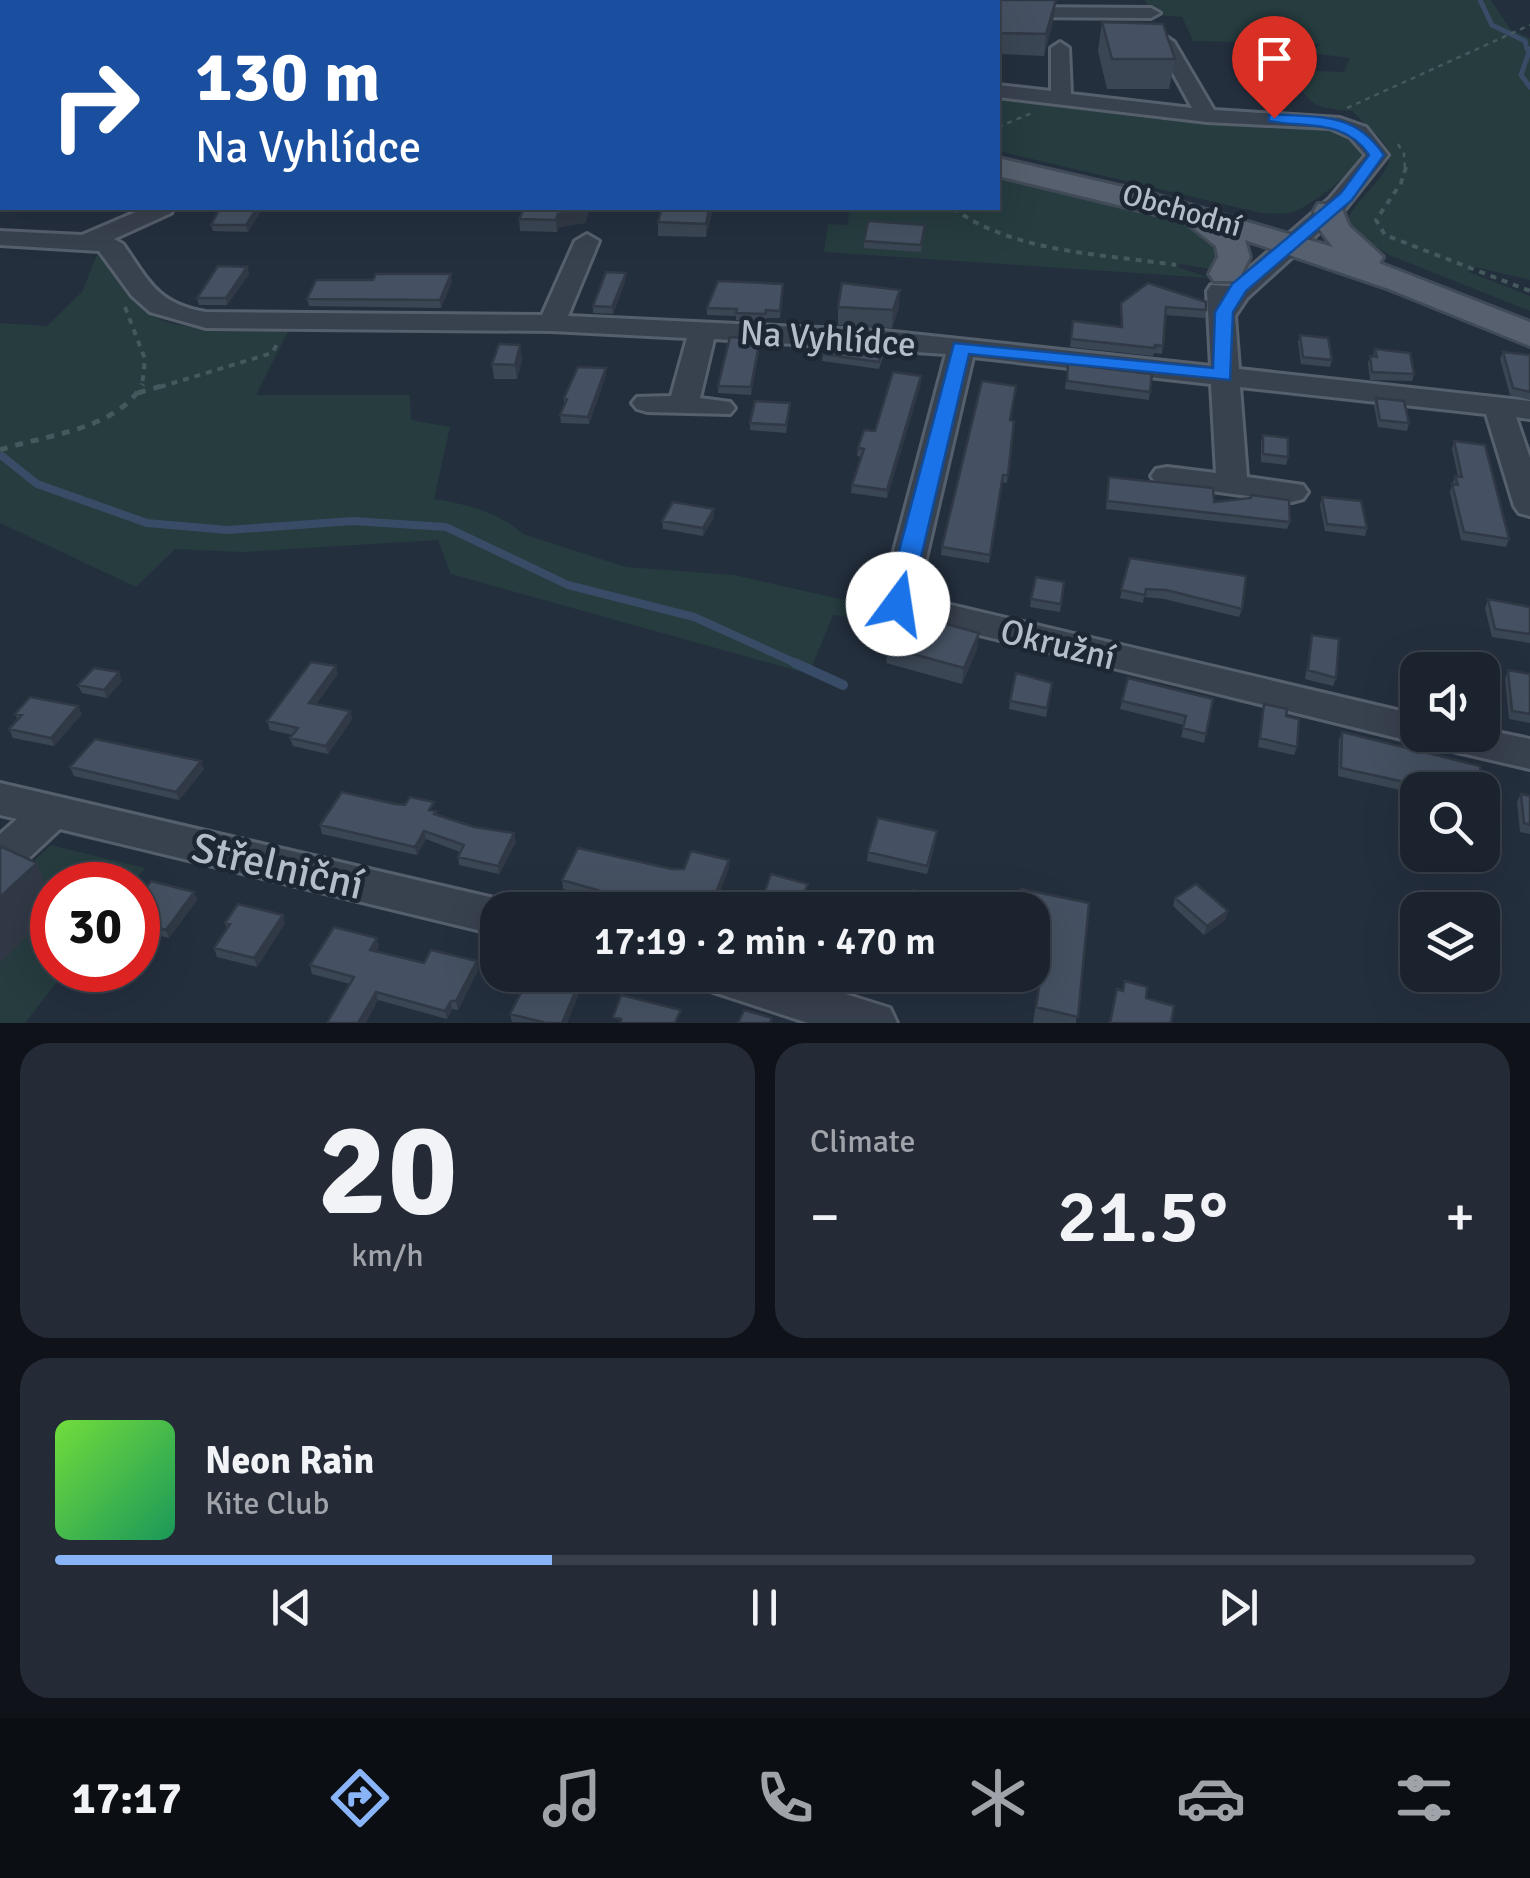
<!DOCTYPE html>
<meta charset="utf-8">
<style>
body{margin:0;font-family:Signika,sans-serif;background:#242b36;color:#f1f3f6;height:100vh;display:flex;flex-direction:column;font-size:38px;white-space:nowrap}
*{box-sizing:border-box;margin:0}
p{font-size:32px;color:#a0a4aa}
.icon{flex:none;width:55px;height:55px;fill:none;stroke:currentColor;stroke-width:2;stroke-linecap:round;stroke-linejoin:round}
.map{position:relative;height:1023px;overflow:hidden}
.sheet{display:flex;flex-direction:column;gap:20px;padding:20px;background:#0f1319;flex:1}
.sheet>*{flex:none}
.guide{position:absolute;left:0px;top:0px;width:1000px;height:210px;box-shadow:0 10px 40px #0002,0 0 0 2px #39404a;background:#1a4fa0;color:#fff;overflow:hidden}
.buttons{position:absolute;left:1400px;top:652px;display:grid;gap:20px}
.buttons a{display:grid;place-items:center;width:100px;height:100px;border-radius:20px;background:#1b232e;box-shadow:0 10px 40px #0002,0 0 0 2px #39404a;font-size:50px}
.speed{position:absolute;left:30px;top:862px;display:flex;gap:20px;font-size:50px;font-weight:700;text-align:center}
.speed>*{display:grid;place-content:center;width:130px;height:130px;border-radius:50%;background:#1b232e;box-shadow:0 10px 40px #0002,0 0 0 2px #39404a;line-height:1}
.speed .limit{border:15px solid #d22;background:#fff;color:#111}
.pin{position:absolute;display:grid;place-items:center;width:85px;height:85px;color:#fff;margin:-102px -42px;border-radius:50% 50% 50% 0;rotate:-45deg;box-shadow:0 0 10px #0007}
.pin .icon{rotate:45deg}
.me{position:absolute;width:110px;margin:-55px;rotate:14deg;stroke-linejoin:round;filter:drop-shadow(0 0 8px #0008)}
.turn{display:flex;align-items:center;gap:35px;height:210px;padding:0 30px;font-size:45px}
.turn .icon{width:130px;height:130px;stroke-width:2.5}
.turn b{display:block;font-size:70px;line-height:85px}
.big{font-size:75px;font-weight:600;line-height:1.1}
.sheet .tile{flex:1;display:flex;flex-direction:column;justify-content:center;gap:15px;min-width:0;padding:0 35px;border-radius:30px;background:#242b36}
.sheet .dial{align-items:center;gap:0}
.dial b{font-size:130px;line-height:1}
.song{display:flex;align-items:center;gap:30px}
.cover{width:120px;height:120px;border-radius:15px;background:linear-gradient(135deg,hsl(100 70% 55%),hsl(150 70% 35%))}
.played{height:10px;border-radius:5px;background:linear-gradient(90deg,#8ab4f8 35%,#39404a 35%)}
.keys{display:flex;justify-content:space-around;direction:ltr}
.heat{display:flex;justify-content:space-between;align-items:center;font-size:55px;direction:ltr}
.sheet .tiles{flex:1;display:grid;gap:20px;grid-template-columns:1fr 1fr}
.tile:last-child{grid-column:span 2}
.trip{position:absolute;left:480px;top:892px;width:570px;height:100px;border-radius:30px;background:#1b232e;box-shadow:0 10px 40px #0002,0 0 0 2px #39404a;font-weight:600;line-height:100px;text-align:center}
.dock{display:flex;height:160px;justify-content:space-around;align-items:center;background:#0b0e12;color:#a0a4aa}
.dock .icon{width:70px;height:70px}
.dock .selected{color:#8ab4f8}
.dock b{font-size:45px;color:#f1f3f6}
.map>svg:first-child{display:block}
.green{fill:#263c3f}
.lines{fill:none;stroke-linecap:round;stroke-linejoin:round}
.stream-far2{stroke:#394c67;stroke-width:5}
.stream-far1{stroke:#394c67;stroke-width:8}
.stream{stroke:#394c67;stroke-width:10}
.minor-casing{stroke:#565f6c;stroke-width:6}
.major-casing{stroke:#414a57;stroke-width:6}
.path-far2{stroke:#44595c;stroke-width:2.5;stroke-dasharray:5 5;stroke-linecap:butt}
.path-far1{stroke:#44595c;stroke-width:4;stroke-dasharray:6 6;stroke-linecap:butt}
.path{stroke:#44595c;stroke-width:5;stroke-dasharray:8 8;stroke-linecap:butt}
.minor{fill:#38414e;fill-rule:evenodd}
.major{fill:#56606e;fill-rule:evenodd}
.wall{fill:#3b4654}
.shaded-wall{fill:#303945}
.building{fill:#455162;stroke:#303945;stroke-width:2.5}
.route{fill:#1a73e8;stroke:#114b97;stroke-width:2.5}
.labels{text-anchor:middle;stroke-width:9;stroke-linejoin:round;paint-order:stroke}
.far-street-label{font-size:30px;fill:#b4bcc9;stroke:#1d2633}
.street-label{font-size:35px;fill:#b4bcc9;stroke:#1d2633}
.near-street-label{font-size:42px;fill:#b4bcc9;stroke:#1d2633}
</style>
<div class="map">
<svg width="1530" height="1023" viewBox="0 0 1530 1023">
<rect width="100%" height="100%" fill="#242f3e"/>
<path class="green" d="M1145 0H1491L1510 29 1530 38V280L1471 266 1469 272 1530 296V311L1389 255 1346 228C1347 200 1403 172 1386 147 1378 134 1363 122 1352 111 1311 108 1310 105 1290 70L1344 72 1350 58 1310 53 1320 44 1193 41 1182 17 1154 15Z
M998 95 1319 123 1344 131 1363 150C1363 168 1311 205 1294 212 1284 215 1271 213 1261 213L998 151Z
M998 171 1179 213 1226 244 1215 270 1180 264 1177 267 1210 278 824 252 828 224 848 225 849 208H998Z
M98 252C122 270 127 291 147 311 173 336 253 327 290 327L256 395H410L411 420 450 427 434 499C467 504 498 512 523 534L626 567 734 575 875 607 881 621 833 615 809 674 451 574 438 540 242 552 175 549 136 587 0 523V323L47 326 82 292Z
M51 845 145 868 132 885H52V970H66L25 1023H0V892Z"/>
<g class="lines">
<path class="stream-far2" d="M1480 0 1492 25 1525 41 1527 49
M1530 49 1521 75 1530 87"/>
<path class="stream-far1" d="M2 456 37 484 147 523 228 530 353 521 446 527 568 585 694 617 800 665"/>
<path class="stream" d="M795 663 843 685"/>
<g class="minor-casing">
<path id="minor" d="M324 0H374L376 2H326Z
M998 7 1151 8 1160 13 1151 18 998 17Z
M1165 36 1174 42 1214 110 1340 118 1366 127 1388 155 1346 208 1247 298 1235 316 1239 369 1530 401V419L1516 417 1530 458V516L1519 513 1514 506 1486 414 1240 387 1247 477 1303 485 1308 492 1303 499 1292 502 1167 485 1156 483 1151 476 1156 469 1167 467 1216 473 1211 384 973 357 917 597 1418 715V735H1482V729L1530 739V769L1444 749 1427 740 1418 743 886 612 880 604 946 354 714 339 700 398 730 402 735 408 730 414 647 412 637 409 632 403 637 397 671 396 687 338 552 331 206 328 150 312 132 296 99 251 0 245V231L82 235 145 208H174L171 213 114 239 123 244C149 281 157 304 206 312L542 315 575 241 587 234 599 241 568 316 884 331 1211 366 1207 291 1211 285 1229 286 1330 198 1366 155 1350 137 1330 128 1207 122 998 97V85L1051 91V48L1060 42 1069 48 1071 94 1192 108 1156 42Z
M0 159H2V173H0Z
M0 783 498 899 514 904 517 910H498V935L60 829 15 871 0 876V834L17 819 0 815Z
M697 975H785L890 1008 897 1023H808L704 989Z"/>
</g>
<g class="major-casing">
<path id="major" d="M0 129H2V145H0Z
M998 158 1145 192 1333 247 1317 226 1314 211 1318 204H1340L1349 226 1383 257 1379 263 1530 322V346L1389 289 1245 240 1250 257 1238 281H1214L1209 274 1218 257 1216 246 1184 221 998 176Z"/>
</g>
<path class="path-far2" d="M1347 108 1530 25
M998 127 1032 113
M1398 144 1404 154 1405 170"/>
<path class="path-far1" d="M1406 167 1401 183 1376 220 1385 235 1530 291
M953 208C1013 253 1104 254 1176 265
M125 307 145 359 142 387
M160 387 272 353 279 341"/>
<path class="path" d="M138 393 168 384
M0 450C47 434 115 431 143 384"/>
<use href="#minor" class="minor"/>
<use href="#major" class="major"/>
</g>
<path class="wall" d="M660 0H722V2H660Z
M790 0H816V2H790Z
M959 0H1059L1056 1 1053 21 1044 56 998 54V2H958Z
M1102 22 1175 59 1169 89H1107L1098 51Z
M263 208 248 232 213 231 211 225Z
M524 208H590L585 223 559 227 557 232 520 231 519 219Z
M713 208 706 237 658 236V222Z
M925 225 921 252 864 248V241Z
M247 267 249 274 227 305H199L197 298Z
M626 279 613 314 593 313V306Z
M452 281 441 308 309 306 307 299Z
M783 284 780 318H766L765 322 736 320V316L707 315V308Z
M1121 303 1206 310 1205 318 1165 315 1162 354 1154 353 1153 356 1070 347 1073 321 1121 327Z
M838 307 899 308 892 328 838 325Z
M1300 335 1332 360 1330 367 1301 364 1298 342Z
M760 346 751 395 718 393V386Z
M1375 349 1414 374 1412 381 1370 380 1368 363 1370 356H1373Z
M1503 352 1530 355V400L1510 395 1500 359Z
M823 354H884L879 369 822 361Z
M522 359 517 379H494L492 364Z
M1068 364 1152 374 1149 400 1065 389Z
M606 368V375L589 424 561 423 560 415 564 406V398Z
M921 376V383L887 498 851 493 852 485 861 457 857 456 858 448 875 431Z
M1376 398 1409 423 1407 431 1378 427 1374 406Z
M790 410 786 433 750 430V423Z
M1010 420 1014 421 1007 483 1002 482 989 563 941 555 942 547Z
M1263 435 1288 457 1286 465 1261 462V442Z
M1454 441 1509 539 1506 547 1461 540 1450 492 1455 476H1458L1452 449Z
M1109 477 1214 502 1250 498 1251 495 1290 522 1287 529 1106 509Z
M1322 497 1367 528 1365 536 1325 531 1320 505Z
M714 509V517L703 536 663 529 662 521Z
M1130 558 1242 609 1239 617 1164 599 1144 597 1143 603 1120 598Z
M1064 582 1060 612 1030 607 1031 599Z
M1488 599 1530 607V643L1492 637 1485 608Z
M1312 635 1336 678 1333 686 1305 679Z
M889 640 977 649 962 684 886 663Z
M1508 670 1530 674V723L1509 719 1505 679Z
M338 674 316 704 350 711 352 719 328 754 293 746 290 738 293 735 270 730 267 721Z
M1128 678 1213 699 1204 743 1181 737 1184 725 1120 709Z
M122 681 107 698 82 693 78 685Z
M1052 683 1046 717 1009 709 1010 701Z
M1264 704 1286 716 1297 747 1294 755 1258 747Z
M15 714H82L54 746 13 738 9 729 18 720Z
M1342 732 1482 790H1418V794L1338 776 1339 740Z
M70 767 204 769 179 800 74 776Z
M1521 794 1530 796V834L1520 832 1517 802Z
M395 804 436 811 437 815 516 842 499 874 459 865 458 857 460 852 426 839 417 855 322 834 320 825Z
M936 839 927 874 867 861 868 852Z
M729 860V868L713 910H639L563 889 562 880 684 869Z
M194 892 197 900 169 938 138 930V898Z
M1175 898 1228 911 1225 920 1204 935 1173 906Z
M1089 903 1076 1023H1033L1044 949 1032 947V910Z
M225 923H285L257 967 217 957 214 948 227 929Z
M379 946 376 951 424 963 477 961 478 970 458 1010 452 1009 447 1019 378 1000 350 984 312 974 310 965Z
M578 985 579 993 567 1023 512 1022 510 1014Z"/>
<path class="shaded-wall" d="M1056 0 1053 21 1044 56 1046 34Z
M257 208H263L248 232 246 225Z
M585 208H590L585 223 559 227 557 232 556 220 558 214Z
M709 208H713L706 237V224Z
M247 267 249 274 227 305 226 298Z
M626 273V279L613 314 612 307Z
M451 274 452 281 441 308 440 300Z
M900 290 899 308 892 328 893 310Z
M760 339V346L751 395V387Z
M520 345 522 359 517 379 515 365Z
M606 368V375L589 424 588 417Z
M921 376V383L887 498V490Z
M714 509V517L703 536V528Z
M979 633 977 649 962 684 964 668Z
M336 666 338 674 311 711 309 703Z
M119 672 122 681 107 698 104 690Z
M78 706 82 714 54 746 51 738Z
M350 711 352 719 328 754 326 746Z
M201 761 204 769 179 800 176 792Z
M424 831 426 839 417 855 415 847Z
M514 833 516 842 499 874 498 866Z
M729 860V868L713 910H709Z
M37 863 52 897V912L0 963V897Z
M194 892 197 900 169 938 166 930Z
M1228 911 1225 920 1204 935 1207 926Z
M283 915 285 923 257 967 254 958Z
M377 938 379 946 372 958 370 950Z
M477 961 478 970 458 1010 456 1001Z
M578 985 579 993 567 1023H562Z
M376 992 378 1000 366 1023H358Z
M451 1001 452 1009 447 1019 445 1011Z"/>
<path class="building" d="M378 0H441L439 2H375Z
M697 0H722V2H697Z
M960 0H1056L1046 34 998 33V2H960Z
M1102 22 1163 24 1175 59H1112Z
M2 55V103L0 104V56Z
M220 208H257L246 225H211Z
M524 208H585L584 211 558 214 556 220 519 219Z
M662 208H709L706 224 658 222Z
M868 221 925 225 921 245 864 241Z
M218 266 247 267 226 298H197Z
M606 272 626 273 612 307 593 306Z
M376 274H451L440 300 307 299 316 280H373Z
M718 281 783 284 780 311 766 310 765 314 736 313 737 309 707 308Z
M842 283 900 290 893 310 838 307Z
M1148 283 1206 302V310L1166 307 1163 346 1155 345V348L1071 339 1073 321 1122 327 1121 303Z
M1300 335 1328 338 1332 360 1303 357Z
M730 337 760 339 751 387 718 386Z
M827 343 884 347 879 362 823 354Z
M499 344 520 345 515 365 492 364Z
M1375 349 1410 353 1414 374 1372 372 1370 356 1377 357Z
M1503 352 1530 355V392L1513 388Z
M1068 364 1152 374 1150 392 1067 381Z
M578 367 606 368 588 417 560 415 567 399 564 398Z
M893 372 921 376 887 490 852 485 864 449 858 448 864 430 875 431Z
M982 381 1016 386 1010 420 1014 421 1008 475H1003L990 555 942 547Z
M1376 398 1404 401 1409 423 1380 420Z
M755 401 790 403 786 425 750 423Z
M1263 435 1288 438V457L1263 454Z
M1454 441 1485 445 1509 539 1464 532 1452 484 1458 485 1455 476 1462 477Z
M1109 477 1213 488 1214 502 1251 498V495L1289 500 1290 522 1107 501Z
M1322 497 1361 501 1367 528 1327 524Z
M673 502 714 509 703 528 662 521Z
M1130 558 1246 576 1242 609 1166 590 1146 589 1145 595 1121 590Z
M1036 577 1064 582 1061 604 1031 599Z
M1488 599 1530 607V634L1495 629Z
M939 622 979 633 964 668 887 647 889 640 930 641Z
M1312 635 1339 639 1336 678 1308 670Z
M311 662 336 666 309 703 350 711 326 746 290 738 298 728 267 721Z
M94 668 119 672 104 690 78 685Z
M1508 670 1530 674V714L1512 711Z
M1016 673 1052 683 1047 708 1010 701Z
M1128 678 1213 699 1206 734 1183 728 1186 716 1122 701Z
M30 697 78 706 51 738 9 729 22 715 15 714Z
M1264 704 1287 709 1286 716 1299 719 1297 747 1260 738Z
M1342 732 1480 766 1482 790H1441L1341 768Z
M95 739 201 761 176 792 70 767Z
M342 792 395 804 405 805 410 797 434 802 429 810 436 811 434 814 474 827 514 833 498 866 458 857 464 845 424 831 415 847 320 825Z
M1521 794 1530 796V825L1524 823Z
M878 818 937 831 927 866 868 852Z
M0 846 37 863 0 897Z
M578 848 672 869H684L691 851 729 860 709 910H684L632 900 562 880Z
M771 874 808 884 804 893 818 897 813 910H758Z
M151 881 194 892 166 930 138 922V898Z
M1196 884 1228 911 1207 926 1175 898Z
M1021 889 1089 903 1078 1017 1036 1007 1047 933 1032 929V910H1017Z
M913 890 934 896 931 910H908Z
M238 904 283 915 254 958 214 948 230 924 225 923Z
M334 927 377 938 370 950 424 963 431 950 477 961 456 1001H451L445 1011 376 992 358 1023H327L354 977 310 965Z
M530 975 578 985 562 1023H546L510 1014Z
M1125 981 1147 987 1146 998 1174 1006 1171 1023H1110L1117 989 1123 991Z
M621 995 681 1010 675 1023H620L621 1019 613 1017Z
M744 1010 772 1018 770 1023H738Z"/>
<path class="route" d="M1274 114C1322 118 1355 112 1384 155L1352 200 1246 291 1233 312 1230 380 969 354 910 604 898 613 889 610 885 604 954 343 1213 368 1215 312 1232 284 1341 193 1369 155C1345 119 1307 128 1269 121V115Z"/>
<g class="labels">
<g class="far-street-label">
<text transform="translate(1182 210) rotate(16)" y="10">Obchodní</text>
</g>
<g class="street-label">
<text transform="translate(828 338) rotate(4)" y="12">Na Vyhlídce</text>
<text transform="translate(1058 644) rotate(14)" y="12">Okružní</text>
</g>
<g class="near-street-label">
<text transform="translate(278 865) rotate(13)" y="15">Střelniční</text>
</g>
</g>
</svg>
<div class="buttons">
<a><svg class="icon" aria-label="sound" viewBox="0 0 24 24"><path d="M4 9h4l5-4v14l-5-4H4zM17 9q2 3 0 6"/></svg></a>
<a><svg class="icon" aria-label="search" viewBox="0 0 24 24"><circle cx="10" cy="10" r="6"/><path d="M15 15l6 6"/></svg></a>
<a><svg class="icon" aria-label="layers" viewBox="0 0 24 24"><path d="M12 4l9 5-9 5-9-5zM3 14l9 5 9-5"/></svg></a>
</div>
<div class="speed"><div class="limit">30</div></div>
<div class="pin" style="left:1274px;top:118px;background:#d93025"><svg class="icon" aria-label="arrive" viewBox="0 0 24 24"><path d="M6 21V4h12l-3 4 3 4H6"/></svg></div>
<svg class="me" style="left:898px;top:604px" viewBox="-20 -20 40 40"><circle r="19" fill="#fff"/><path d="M0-13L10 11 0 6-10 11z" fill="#1a73e8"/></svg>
<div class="trip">17:19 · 2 min · 470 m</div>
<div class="guide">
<div class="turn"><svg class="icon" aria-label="right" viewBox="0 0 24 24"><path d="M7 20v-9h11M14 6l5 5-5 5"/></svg><div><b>130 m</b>Na Vyhlídce</div></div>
</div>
</div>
<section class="sheet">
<div class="tiles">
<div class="tile dial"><b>20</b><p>km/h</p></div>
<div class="tile"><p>Climate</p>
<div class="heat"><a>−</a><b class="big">21.5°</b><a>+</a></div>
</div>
<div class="tile">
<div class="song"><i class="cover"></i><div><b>Neon Rain</b><p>Kite Club</p></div></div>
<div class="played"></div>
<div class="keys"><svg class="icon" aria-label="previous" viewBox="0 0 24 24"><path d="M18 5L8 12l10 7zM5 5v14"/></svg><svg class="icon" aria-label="pause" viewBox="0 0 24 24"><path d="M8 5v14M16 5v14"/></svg><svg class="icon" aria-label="next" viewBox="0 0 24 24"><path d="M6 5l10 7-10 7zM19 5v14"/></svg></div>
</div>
</div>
</section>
<nav class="dock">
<b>17:17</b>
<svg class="icon selected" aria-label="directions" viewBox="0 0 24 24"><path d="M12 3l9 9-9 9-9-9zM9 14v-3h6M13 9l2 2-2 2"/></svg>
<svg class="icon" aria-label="music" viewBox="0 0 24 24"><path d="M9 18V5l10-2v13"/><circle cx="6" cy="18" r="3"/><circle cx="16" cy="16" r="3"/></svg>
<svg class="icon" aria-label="phone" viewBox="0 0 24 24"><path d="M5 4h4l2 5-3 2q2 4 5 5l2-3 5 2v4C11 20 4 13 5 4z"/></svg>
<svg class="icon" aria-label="climate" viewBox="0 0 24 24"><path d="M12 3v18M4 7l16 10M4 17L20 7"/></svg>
<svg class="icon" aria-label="car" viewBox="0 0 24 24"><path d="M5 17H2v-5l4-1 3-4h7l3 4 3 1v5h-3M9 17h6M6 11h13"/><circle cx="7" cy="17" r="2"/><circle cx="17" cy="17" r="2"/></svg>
<svg class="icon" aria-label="filters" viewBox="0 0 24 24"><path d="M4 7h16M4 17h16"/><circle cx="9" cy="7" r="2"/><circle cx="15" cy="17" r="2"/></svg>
</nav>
